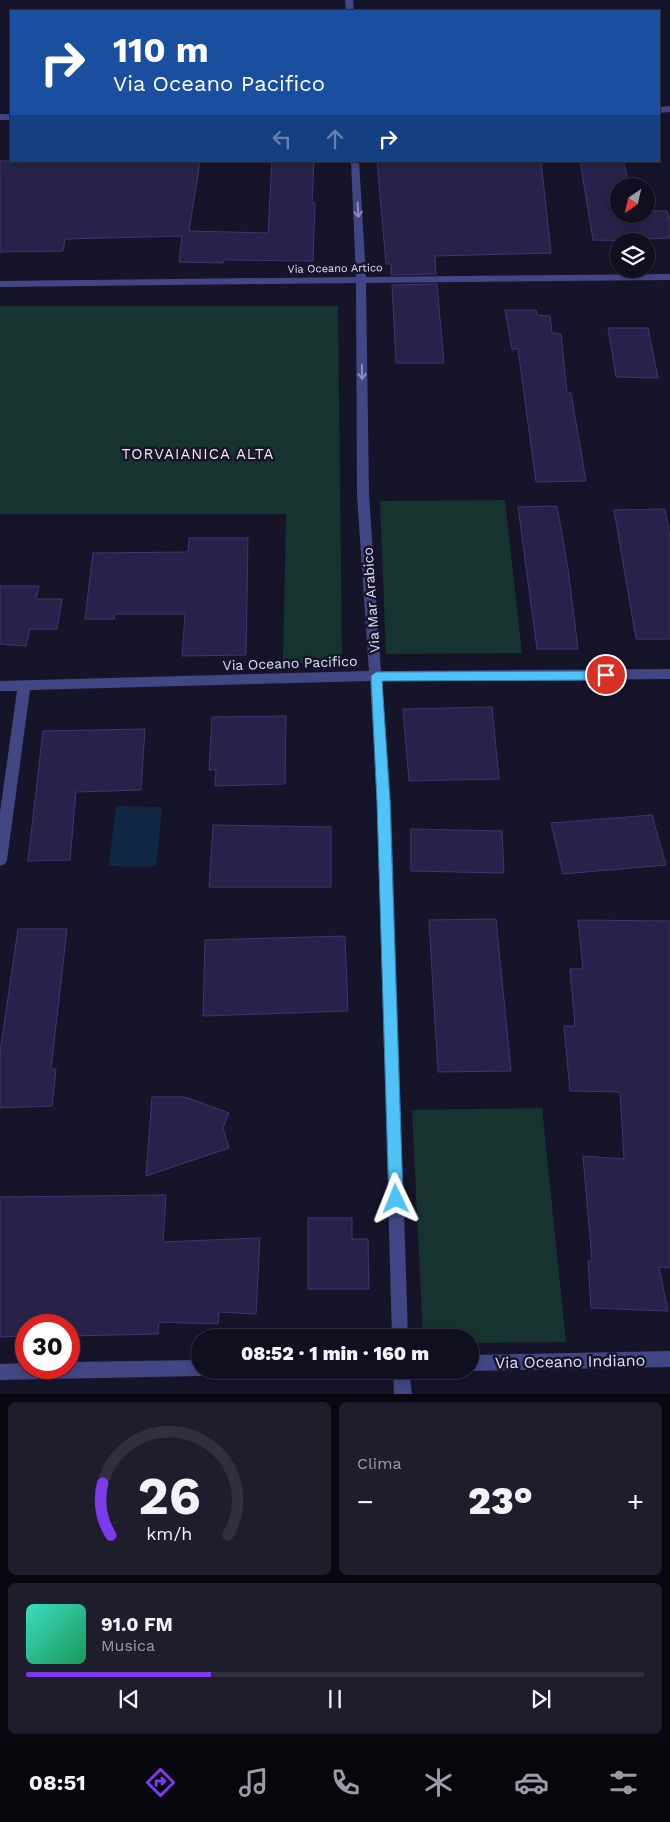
<!DOCTYPE html>
<html lang="it">
<meta charset="utf-8">
<style>
body{margin:0;font-family:"Work Sans",sans-serif;background:#1e1d2c;color:#f1f3f6;height:100vh;display:flex;flex-direction:column;font-size:19px;white-space:nowrap}
*{box-sizing:border-box;margin:0}
p{font-size:16px;color:#9c9ca4}
.icon{flex:none;width:28px;height:28px;fill:none;stroke:currentColor;stroke-width:2;stroke-linecap:round;stroke-linejoin:round}
.map{position:relative;height:1394px;overflow:hidden}
.details{display:flex;flex-direction:column;gap:8px;padding:8px;background:#090811;flex:1}
.details>*{flex:none}
.banner{position:absolute;left:10px;top:10px;width:650px;height:152px;border-radius:0px;box-shadow:0 2px 8px #0003,0 0 0 1px #302f3d;background:#1a4fa0;color:#fff;overflow:hidden}
.needle{width:32px;rotate:214deg}
.tools{position:absolute;left:610px;top:178px;display:grid;gap:10px}
.tools a{display:grid;place-items:center;width:45px;height:45px;border-radius:50%;background:#100f1f;box-shadow:0 2px 8px #0003,0 0 0 1px #302f3d;font-size:25px}
.speed{position:absolute;left:15px;top:1314px;display:flex;gap:10px;font-size:25px;font-weight:700;text-align:center}
.speed>*{display:grid;place-content:center;width:65px;height:65px;border-radius:50%;background:#100f1f;box-shadow:0 2px 8px #0003,0 0 0 1px #302f3d;line-height:1}
.speed .limit{border:8px solid #d22;background:#fff;color:#111}
.pin{position:absolute;display:grid;place-items:center;width:42px;height:42px;color:#fff;margin:-21px;border:2px solid #fff;border-radius:50%;box-shadow:0 1px 5px #0007}
.me{position:absolute;width:55px;margin:-28px;rotate:358deg;stroke-linejoin:round;filter:drop-shadow(0 0 4px #0008)}
.turn{display:flex;align-items:center;gap:18px;height:105px;padding:0 20px;font-size:22px}
.turn .icon{width:65px;height:65px;stroke-width:2.5}
.turn b{display:block;font-size:35px;line-height:42px}
.lanes{display:flex;align-items:center;height:48px;padding:0 20px;background:#0003;justify-content:center;gap:25px;direction:ltr}
.lanes .off{opacity:.35}
.big{font-size:38px;font-weight:800;line-height:1.1}
.details .card{flex:1;display:flex;flex-direction:column;justify-content:center;gap:8px;min-width:0;padding:0 18px;border-radius:8px;background:#1e1d2c}
.details .dial{align-items:center;gap:0}
.dial svg{height:130px;overflow:visible;fill:none;stroke:#302f3d;stroke-width:7;stroke-linecap:round;text-anchor:middle}
.dial text{fill:#f1f3f6;stroke:none}
.song{display:flex;align-items:center;gap:15px}
.cover{width:60px;height:60px;border-radius:8px;background:linear-gradient(135deg,hsl(170 70% 55%),hsl(150 70% 35%))}
.played{height:5px;border-radius:2px;background:linear-gradient(90deg,#7c3aed 30%,#302f3d 30%)}
.keys{display:flex;justify-content:space-around;direction:ltr}
.heat{display:flex;justify-content:space-between;align-items:center;font-size:28px;direction:ltr}
.details .tiles{flex:1;display:grid;gap:8px;grid-template-columns:1fr 1fr}
.card:last-child{grid-column:span 2}
.trip{position:absolute;left:191px;top:1329px;width:288px;height:50px;border-radius:25px;background:#100f1f;box-shadow:0 2px 8px #0003,0 0 0 1px #302f3d;font-weight:800;line-height:50px;text-align:center}
.menu{display:flex;height:80px;justify-content:space-around;align-items:center;background:#06060c;color:#9c9ca4}
.menu .icon{width:35px;height:35px}
.menu .on{color:#7c3aed}
.menu b{font-size:22px;color:#f1f3f6}
.map>svg:first-child{display:block}
.green{fill:#173330}
.water{fill:#112845}
.building{fill:#262249;stroke:#3d3672}
.lines{fill:none;stroke-linecap:round;stroke-linejoin:round}
.minor{fill:#434684;fill-rule:evenodd}
.oneway{stroke:#8a8bba}
.route{fill:#4fc3f7;stroke:#337fa1}
.labels{text-anchor:middle;stroke-width:5;stroke-linejoin:round;paint-order:stroke}
.far-street-label{font-size:11px;fill:#e0dffc;stroke:#161429}
.street-label{font-size:14px;fill:#e0dffc;stroke:#161429}
.neighbourhood-label{font-size:15px;letter-spacing:1px;fill:#fce1f5;stroke:#161429}
.near-street-label{font-size:16px;fill:#e0dffc;stroke:#161429}
</style>
<div class="map">
<svg width="670" height="1395" viewBox="0 0 670 1395">
<rect width="100%" height="100%" fill="#161429"/>
<path class="green" d="M0 306H338L342 663H283L286 514H0Z
M505 500 522 653 386 654 380 501Z
M542 1108 566 1342 470 1343V1338L423 1337 412 1110Z"/>
<path class="water" d="M116 806 162 807 156 867 109 866Z"/>
<path class="building" d="M0 161H200L189 231 268 233 272 161H314L312 203H315L313 261 224 260 223 263 179 262 182 236 65 239 63 251 0 252Z
M377 161H541L551 253 435 256 436 274 391 275V264H386Z
M580 161H623L630 186H619V214H646V211H667L670 221V238L643 239 644 241 593 240Z
M437 284 444 363H396L392 285Z
M505 310H536L537 315 550 316 552 333 561 334 567 393H571L586 481 536 482 518 349H512Z
M608 328H648L658 378 616 377Z
M557 506 568 569 578 649H537L518 507Z
M665 509 670 537V639H636L614 510Z
M189 538H248L246 655 182 656 185 614H115L114 619H85L93 553 188 552Z
M0 586H39L36 599H62L57 629H30L26 646 0 644Z
M492 707 499 779 409 781 403 709Z
M286 716 285 784 215 786 216 770H209L212 717Z
M145 729 141 790 76 792 70 860 28 861 43 731Z
M652 815 666 865 563 874 551 823Z
M213 825 331 827V887H209Z
M411 829 502 831 504 873 411 871Z
M496 919 511 1071 438 1072 429 920Z
M578 920 670 921V1268L659 1267 668 1311 591 1308 588 1261H592L583 1156 624 1159 620 1092 570 1091 564 1026H575L570 969H583Z
M18 929H67L51 1069H56L52 1106 0 1108V1052Z
M345 936 348 1011 203 1016 205 940Z
M152 1097H185L229 1113 223 1128 229 1148 146 1176Z
M166 1195 163 1242 260 1238 256 1314 219 1312 218 1324 159 1322 158 1334 69 1336V1325H26V1336L0 1337V1197Z
M308 1218H352V1239H368L369 1289H308Z"/>
<g class="lines">
<path class="minor" d="M345 0H353L354 11H346Z
M670 106V112L659 113V107Z
M0 114H11V120H0Z
M351 161H359L366 277 670 274V280L366 283 369 495 381 671 670 669V679L382 681 391 802 408 1338H392L377 802 370 681 30 690 7 860 5 864 0 866V812L17 691H0V681L369 671 357 495 356 283 0 287V281L356 277Z
M670 1351V1367L470 1371 467 1370H470V1355Z
M200 1360V1370H208L206 1374 200 1376 0 1380V1364L26 1363V1368H69V1362Z
M393 1370H409L412 1395H394Z"/>
</g>
<defs><path id="oneway-shaft" d="M-6 0H5M1.5-3L5.5 0L1.5 3" fill="none" stroke-width="1.6" stroke-linecap="round" stroke-linejoin="round" transform="scale(1.25)"/></defs>
<g class="oneway">
<use href="#oneway-shaft" transform="translate(358 210) rotate(87)"/>
<use href="#oneway-shaft" transform="translate(362 372) rotate(89)"/>
</g>
<path class="route" d="M606 671 612 675 606 680 382 681 390 802 403 1199 401 1204 396 1206 391 1204 389 1199 377 802 371 676 376 672Z"/>
<g class="labels">
<g class="far-street-label">
<text transform="translate(335 268) rotate(-1)" y="4">Via Oceano Artico</text>
</g>
<g class="street-label">
<text transform="translate(371 600) rotate(-94)" y="5">Via Mar Arabico</text>
<text transform="translate(290 663) rotate(-2)" y="5">Via Oceano Pacifico</text>
</g>
<g class="neighbourhood-label">
<text x="198" y="459">TORVAIANICA ALTA</text>
</g>
<g class="near-street-label">
<text transform="translate(570 1361) rotate(-1)" y="6">Via Oceano Indiano</text>
</g>
</g>
</svg>
<div class="tools">
<a><svg class="needle" viewBox="-14 -14 28 28"><path d="M0-13l5 13h-10z" fill="#e53935"/><path d="M0 13l5-13h-10z" fill="#9c9ca4"/></svg></a>
<a><svg class="icon" aria-label="layers" viewBox="0 0 24 24"><path d="M12 4l9 5-9 5-9-5zM3 14l9 5 9-5"/></svg></a>
</div>
<div class="speed"><div class="limit">30</div></div>
<div class="pin" style="left:606px;top:675px;background:#d93025"><svg class="icon" aria-label="arrive" viewBox="0 0 24 24"><path d="M6 21V4h12l-3 4 3 4H6"/></svg></div>
<svg class="me" style="left:396px;top:1199px" viewBox="-20 -20 40 40"><path d="M0-17L14 15 0 8-14 15z" fill="#4fc3f7" stroke="#fff" stroke-width="4"/></svg>
<div class="trip">08:52 · 1 min · 160 m</div>
<div class="banner">
<div class="turn"><svg class="icon" aria-label="right" viewBox="0 0 24 24"><path d="M7 20v-9h11M14 6l5 5-5 5"/></svg><div><b>110 m</b>Via Oceano Pacifico</div></div>
<div class="lanes"><svg class="icon off" aria-label="left" viewBox="0 0 24 24"><path d="M17 20v-9H6M10 6l-5 5 5 5"/></svg><svg class="icon off" aria-label="ahead" viewBox="0 0 24 24"><path d="M12 20V5M6 11l6-6 6 6"/></svg><svg class="icon" aria-label="right" viewBox="0 0 24 24"><path d="M7 20v-9h11M14 6l5 5-5 5"/></svg></div>
</div>
</div>
<section class="details">
<div class="tiles">
<div class="card dial"><svg viewBox="0 0 100 80">
<path d="M14 69A42 42 0 1 1 86 69"/>
<path d="M14 69A42 42 0 0 1 9 37" stroke="#7c3aed"/>
<text x="50" y="56" font-size="32" font-weight="700">26</text>
<text x="50" y="72" font-size="11">km/h</text>
</svg></div>
<div class="card"><p>Clima</p>
<div class="heat"><a>−</a><b class="big">23°</b><a>+</a></div>
</div>
<div class="card">
<div class="song"><i class="cover"></i><div><b>91.0 FM</b><p>Musica</p></div></div>
<div class="played"></div>
<div class="keys"><svg class="icon" aria-label="previous" viewBox="0 0 24 24"><path d="M18 5L8 12l10 7zM5 5v14"/></svg><svg class="icon" aria-label="pause" viewBox="0 0 24 24"><path d="M8 5v14M16 5v14"/></svg><svg class="icon" aria-label="next" viewBox="0 0 24 24"><path d="M6 5l10 7-10 7zM19 5v14"/></svg></div>
</div>
</div>
</section>
<nav class="menu">
<b>08:51</b>
<svg class="icon on" aria-label="directions" viewBox="0 0 24 24"><path d="M12 3l9 9-9 9-9-9zM9 14v-3h6M13 9l2 2-2 2"/></svg>
<svg class="icon" aria-label="music" viewBox="0 0 24 24"><path d="M9 18V5l10-2v13"/><circle cx="6" cy="18" r="3"/><circle cx="16" cy="16" r="3"/></svg>
<svg class="icon" aria-label="phone" viewBox="0 0 24 24"><path d="M5 4h4l2 5-3 2q2 4 5 5l2-3 5 2v4C11 20 4 13 5 4z"/></svg>
<svg class="icon" aria-label="climate" viewBox="0 0 24 24"><path d="M12 3v18M4 7l16 10M4 17L20 7"/></svg>
<svg class="icon" aria-label="car" viewBox="0 0 24 24"><path d="M5 17H2v-5l4-1 3-4h7l3 4 3 1v5h-3M9 17h6M6 11h13"/><circle cx="7" cy="17" r="2"/><circle cx="17" cy="17" r="2"/></svg>
<svg class="icon" aria-label="filters" viewBox="0 0 24 24"><path d="M4 7h16M4 17h16"/><circle cx="9" cy="7" r="2"/><circle cx="15" cy="17" r="2"/></svg>
</nav>
